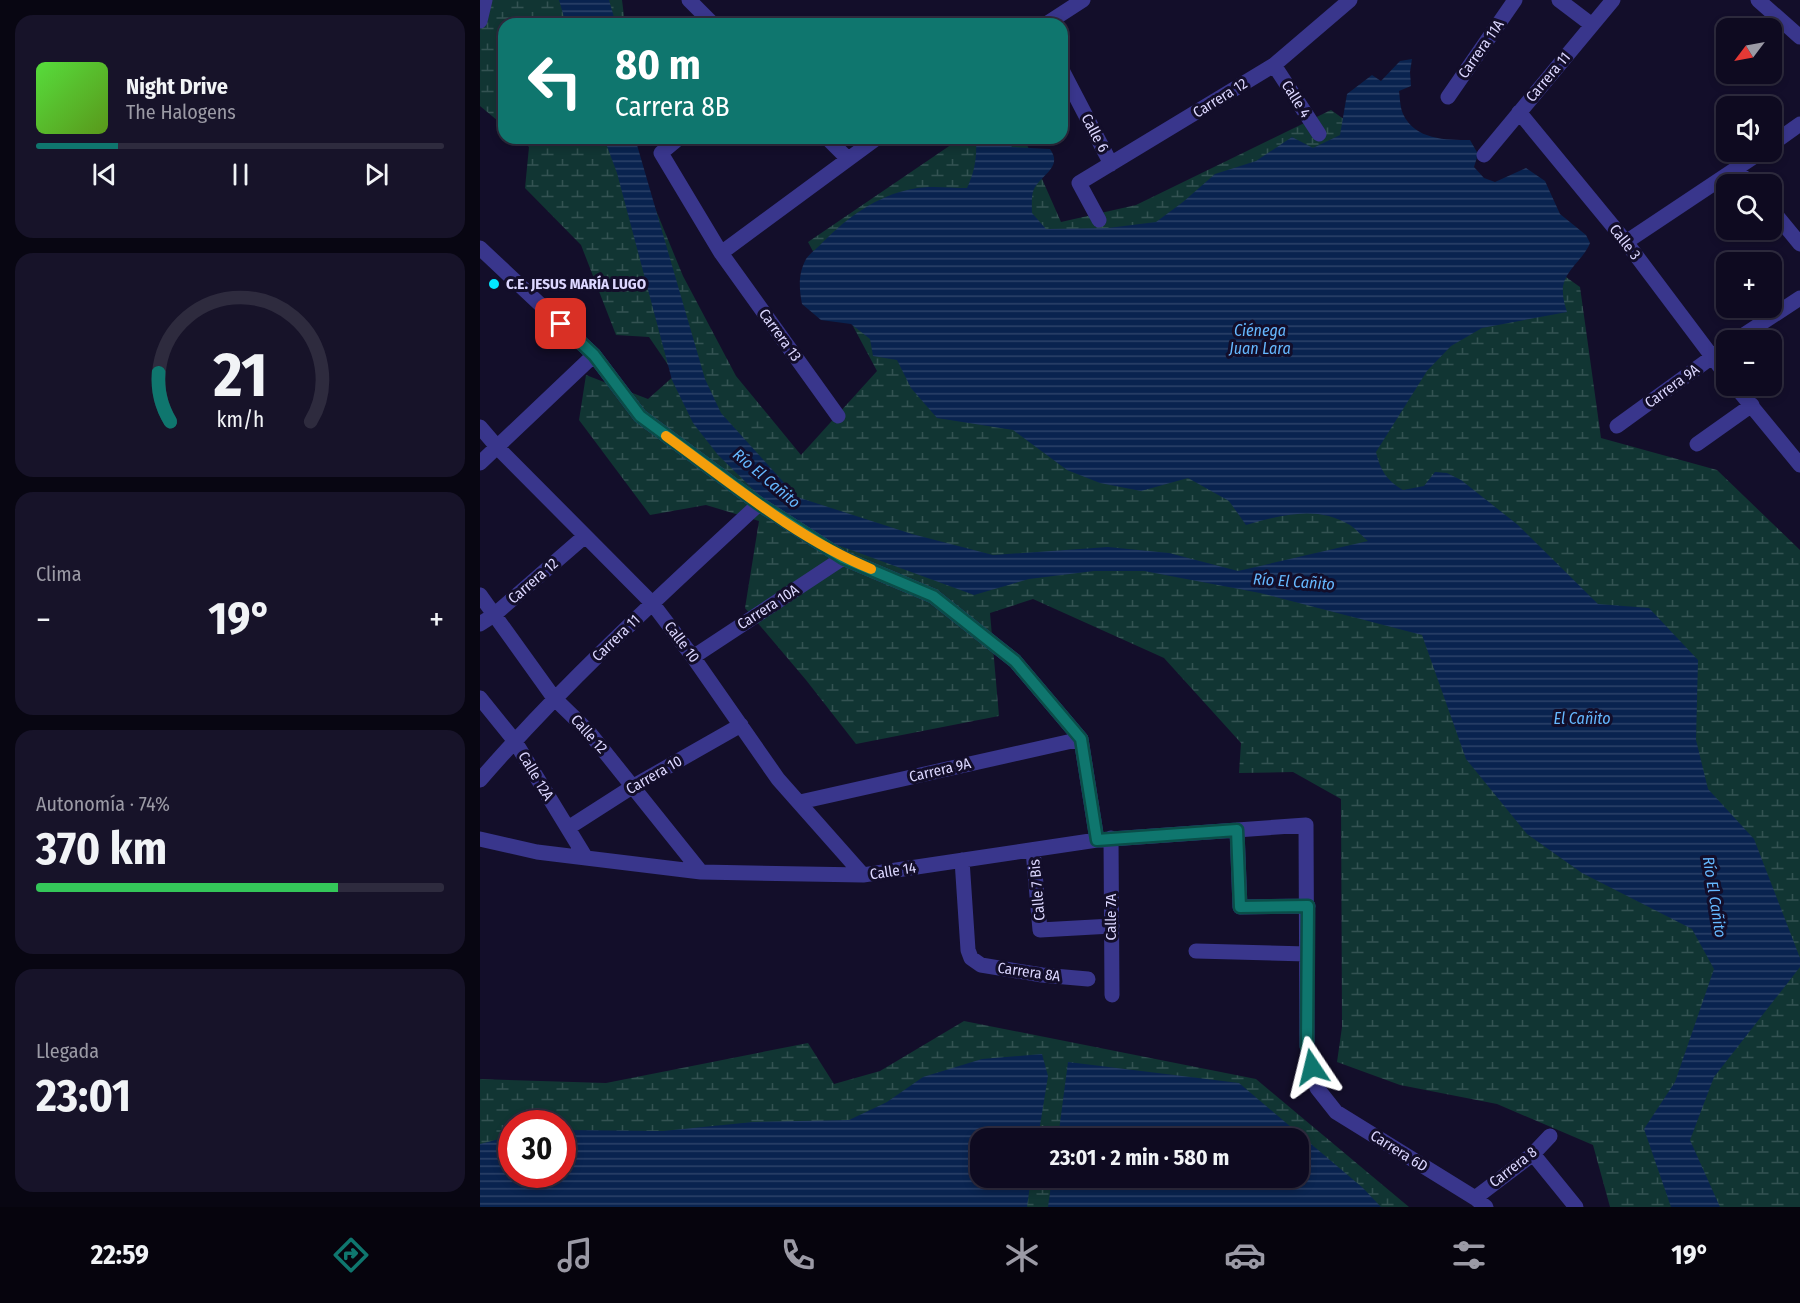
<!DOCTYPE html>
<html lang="es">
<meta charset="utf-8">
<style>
body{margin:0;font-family:"Fira Sans Condensed",sans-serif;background:#171329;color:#f1f3f6;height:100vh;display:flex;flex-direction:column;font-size:22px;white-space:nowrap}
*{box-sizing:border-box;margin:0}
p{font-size:20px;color:#9b9aa5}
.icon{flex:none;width:33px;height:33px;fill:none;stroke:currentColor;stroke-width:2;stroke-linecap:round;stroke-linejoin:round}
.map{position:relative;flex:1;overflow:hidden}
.side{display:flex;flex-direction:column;gap:15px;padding:15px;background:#080612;width:480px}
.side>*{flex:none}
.guide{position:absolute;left:18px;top:18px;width:570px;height:126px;border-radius:18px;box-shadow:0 3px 9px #0003,0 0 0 2px #2e2b3e;background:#0f766e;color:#fff;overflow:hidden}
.needle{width:39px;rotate:238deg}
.controls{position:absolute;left:1236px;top:18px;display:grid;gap:12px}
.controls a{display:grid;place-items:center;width:66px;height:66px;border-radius:12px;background:#0e0a20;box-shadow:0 3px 9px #0003,0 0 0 2px #2e2b3e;font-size:30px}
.speed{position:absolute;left:18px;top:1110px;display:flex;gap:12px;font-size:30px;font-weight:700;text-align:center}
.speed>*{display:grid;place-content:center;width:78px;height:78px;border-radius:50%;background:#0e0a20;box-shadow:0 3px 9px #0003,0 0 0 2px #2e2b3e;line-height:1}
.speed .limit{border:9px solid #d22;background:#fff;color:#111}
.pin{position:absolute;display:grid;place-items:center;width:51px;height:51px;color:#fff;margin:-26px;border-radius:12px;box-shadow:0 3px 9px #0006}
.me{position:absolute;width:66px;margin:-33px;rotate:350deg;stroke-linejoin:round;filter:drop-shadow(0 0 4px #0008)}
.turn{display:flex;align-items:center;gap:21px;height:126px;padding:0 18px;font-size:27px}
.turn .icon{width:78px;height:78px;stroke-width:2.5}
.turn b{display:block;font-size:42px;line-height:51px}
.big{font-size:45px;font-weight:700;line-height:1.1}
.side .widget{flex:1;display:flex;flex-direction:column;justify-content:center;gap:9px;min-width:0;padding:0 21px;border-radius:18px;background:#171329}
.side .dial{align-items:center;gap:0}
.dial svg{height:156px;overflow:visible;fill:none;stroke:#2e2b3e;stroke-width:7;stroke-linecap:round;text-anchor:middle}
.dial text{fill:#f1f3f6;stroke:none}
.song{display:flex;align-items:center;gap:18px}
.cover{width:72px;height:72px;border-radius:9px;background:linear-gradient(135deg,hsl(110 70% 55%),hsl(90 70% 35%))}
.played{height:6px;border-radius:3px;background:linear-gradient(90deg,#0f766e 20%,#2e2b3e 20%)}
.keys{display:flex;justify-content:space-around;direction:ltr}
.heat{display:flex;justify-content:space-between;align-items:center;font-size:33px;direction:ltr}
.charge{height:9px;border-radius:4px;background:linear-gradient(90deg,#34c759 74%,#2e2b3e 0)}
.trip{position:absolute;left:490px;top:1128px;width:339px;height:60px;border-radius:18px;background:#0e0a20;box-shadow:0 3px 9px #0003,0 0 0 2px #2e2b3e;font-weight:700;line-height:60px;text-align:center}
.tab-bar{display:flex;height:96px;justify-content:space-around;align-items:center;background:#06040d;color:#9b9aa5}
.tab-bar .icon{width:42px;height:42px}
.tab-bar .on{color:#0f766e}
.tab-bar b{font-size:27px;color:#f1f3f6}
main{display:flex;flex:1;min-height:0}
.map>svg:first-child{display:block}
.wetland{fill:url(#wetland-marsh);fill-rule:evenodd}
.water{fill:url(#water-rules)}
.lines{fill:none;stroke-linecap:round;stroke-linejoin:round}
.street{stroke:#39368c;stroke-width:15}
.route-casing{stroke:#0a4d48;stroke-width:15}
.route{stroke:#0f766e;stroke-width:10}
.slow{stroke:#f59e0b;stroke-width:10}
.poi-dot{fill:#03e6ff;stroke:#130e2a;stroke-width:2}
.labels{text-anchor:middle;stroke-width:6;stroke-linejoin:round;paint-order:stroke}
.street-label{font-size:15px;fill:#dcd7ff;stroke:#130e2a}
.poi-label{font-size:15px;font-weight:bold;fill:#dcd7ff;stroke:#130e2a;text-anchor:start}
.water-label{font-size:16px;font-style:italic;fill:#65b8ff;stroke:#130e2a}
</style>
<main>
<section class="side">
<div class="widget">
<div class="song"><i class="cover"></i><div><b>Night Drive</b><p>The Halogens</p></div></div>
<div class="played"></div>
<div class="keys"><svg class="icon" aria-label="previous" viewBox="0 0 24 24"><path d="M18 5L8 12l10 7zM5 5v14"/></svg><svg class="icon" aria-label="pause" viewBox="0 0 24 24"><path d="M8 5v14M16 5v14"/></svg><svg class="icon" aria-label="next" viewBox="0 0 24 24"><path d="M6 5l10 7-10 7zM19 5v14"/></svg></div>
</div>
<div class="widget dial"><svg viewBox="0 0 100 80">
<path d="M14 69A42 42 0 1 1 86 69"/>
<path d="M14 69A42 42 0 0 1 8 44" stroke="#0f766e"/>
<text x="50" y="56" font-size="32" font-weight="700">21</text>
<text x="50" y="72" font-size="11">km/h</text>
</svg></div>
<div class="widget"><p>Clima</p>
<div class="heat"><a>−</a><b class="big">19°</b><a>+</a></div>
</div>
<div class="widget"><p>Autonomía · 74%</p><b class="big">370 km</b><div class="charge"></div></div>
<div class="widget"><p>Llegada</p><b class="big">23:01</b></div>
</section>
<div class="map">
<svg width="1320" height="1207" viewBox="0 0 1320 1207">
<defs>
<pattern id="wetland-marsh" width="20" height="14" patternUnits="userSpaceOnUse" patternTransform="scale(1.5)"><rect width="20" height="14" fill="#113533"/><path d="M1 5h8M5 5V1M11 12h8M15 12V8" fill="none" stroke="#335252"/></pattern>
<pattern id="water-rules" width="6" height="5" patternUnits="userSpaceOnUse" patternTransform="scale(1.5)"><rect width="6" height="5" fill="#09234f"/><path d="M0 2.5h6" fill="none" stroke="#2c4269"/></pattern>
</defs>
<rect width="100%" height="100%" fill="#130e2a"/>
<path class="wetland" d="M0 0H142L145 24H24V126L0 106Z
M851 110 1100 287 1121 438 1237 470 1320 550V1207H1130L1113 1145 1017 1104 920 1085 857 1062 862 1027 861 799 813 772 759 773 761 743 684 658 553 599 510 613 519 716 376 744 326 680 265 608 279 521 226 505 170 515 99 420 106 375 168 399 195 375 169 337 136 335 101 245 45 188 49 147 39 138H156L159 169 203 276 256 376 321 455 397 371 328 242 481 138H544L581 222 656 205Z
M484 1021 776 1079 929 1207H0V1079L126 1083 328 1043 354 1084 400 1071ZM32 1124H82V1174H32ZM501 1138H819V1178H501Z"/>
<path class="water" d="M79 0H129L136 24H86Z
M932 59 930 72 931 86 919 91C920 98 920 107 923 114 935 140 966 140 990 140L998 154 994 167 1004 178 1015 182 1046 168 1065 181 1080 214 1106 235 1110 243C1103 261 1081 272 1083 293 1083 299 1085 306 1087 312L1002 328 971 346 947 371 896 452C900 470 907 481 923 490L944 486 955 472 967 473 981 480 1038 525 1118 604 1169 608 1218 660 1216 740 1228 789 1274 839 1320 958V967L1234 1077 1210 1140 1240 1207H1191L1164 1129 1195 1082 1234 969 1212 929 1102 873 1047 834 986 759 942 635 780 593 664 571H614L549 579 494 595 352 543 317 523 277 493 238 455 213 423 192 380 137 173 124 138H155L225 379 241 413 317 497 432 534 513 555 628 547 689 553 758 571 888 541C882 536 876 529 870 525 837 505 801 515 766 525L749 501 708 478 661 491 620 483 587 470 533 430 457 418 431 388 417 360 393 356 390 339 371 324 341 320 322 304C319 288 318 274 326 259 330 253 338 248 342 243 368 217 396 196 432 189 450 185 469 188 487 188 495 171 497 157 496 138H525L532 147 570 149C583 167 562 174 554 189 551 195 552 206 552 213L566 229 628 228 676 222 703 202 735 174 776 161 812 137 833 148 860 135 867 94 892 75 901 81 920 61Z
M562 1054 568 1076 558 1138H501V1178H551L547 1207H0V1144L31 1136 32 1174H82L83 1130 183 1131 273 1122 369 1120 407 1102 443 1077 502 1059Z
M588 1062 759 1083 883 1188 901 1207H568L572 1178H819V1138H578Z"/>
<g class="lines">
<path class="street" d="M209 0 233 24
M1079 0 1112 25
M1278 0 1320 37
M0 21 5 0
M566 24 603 0
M794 65 839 134
M582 70 631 164
M968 97 1035 0
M1039 112 1146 242 1246 375
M199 138 181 153 241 253 358 416
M347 138 368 159
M1292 144 1320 124
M1004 155 1133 0
M1256 169 1270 184
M1292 210 1320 244
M619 220 599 183 794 65 870 0
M1146 242 1281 152
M0 248 114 355 160 416 279 504 363 558 453 596 535 661 601 739 617 840
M241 253 397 138
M1256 340 1320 298
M1255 386 1320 465
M1137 426 1246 347
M0 427 18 448 172 603 213 657 298 779 383 875
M1217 444 1272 405
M0 463 114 355
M0 595 74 698 108 731 221 872
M0 624 14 615 105 536
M213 657 363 558
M0 698 34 740 106 858
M0 780C86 681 183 593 279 504
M320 802 601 739
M88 828 152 787 261 725
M757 830 760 907 828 906
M631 838 632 995
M0 839 57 852 221 872 383 875 617 840 826 825 827 1046 837 1088 856 1112 995 1198 1006 1207
M553 850 560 930 632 926
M482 860 488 950 491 958 501 965 562 975 608 979
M716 951 827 954
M1053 1154 1096 1207
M995 1198 1053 1154 1070 1136"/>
</g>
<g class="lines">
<g class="route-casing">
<path id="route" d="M81 324 114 355 160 416 279 504 363 558 453 596 535 661 601 739 617 840 757 830 760 907 828 906 827 1046 832 1067"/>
</g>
<use href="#route" class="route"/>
<path class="slow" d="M186 436C251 483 316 538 391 569"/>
</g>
<circle class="poi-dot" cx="14" cy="284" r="6"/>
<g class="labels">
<g class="street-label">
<text transform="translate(1001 49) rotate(-55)" y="5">Carrera 11A</text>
<text transform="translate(1068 77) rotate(-50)" y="5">Carrera 11</text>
<text transform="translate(740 98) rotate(-32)" y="5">Carrera 12</text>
<text transform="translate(816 99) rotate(58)" y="5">Calle 4</text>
<text transform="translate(615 133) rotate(62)" y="5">Calle 6</text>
<text transform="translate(1145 242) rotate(52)" y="5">Calle 3</text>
<text transform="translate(300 335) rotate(54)" y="5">Carrera 13</text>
<text transform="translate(1192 386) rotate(-36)" y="5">Carrera 9A</text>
<text transform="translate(53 581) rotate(-41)" y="5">Carrera 12</text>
<text transform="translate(288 607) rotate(-33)" y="5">Carrera 10A</text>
<text transform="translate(136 638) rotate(-44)" y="5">Carrera 11</text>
<text transform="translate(202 642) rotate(53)" y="5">Calle 10</text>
<text transform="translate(109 734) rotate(48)" y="5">Calle 12</text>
<text transform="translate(460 770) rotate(-13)" y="5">Carrera 9A</text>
<text transform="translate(174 775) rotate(-30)" y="5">Carrera 10</text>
<text transform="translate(56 776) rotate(59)" y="5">Calle 12A</text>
<text transform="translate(413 871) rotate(-9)" y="5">Calle 14</text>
<text transform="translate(557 890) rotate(-95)" y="5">Calle 7 Bis</text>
<text transform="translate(631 917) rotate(-90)" y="5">Calle 7A</text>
<text transform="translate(549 972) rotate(8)" y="5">Carrera 8A</text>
<text transform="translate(919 1151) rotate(32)" y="5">Carrera 6D</text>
<text transform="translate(1033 1167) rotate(-38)" y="5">Carrera 8</text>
</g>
<g class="poi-label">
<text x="26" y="289">C.E. JESUS MARÍA LUGO</text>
</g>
<g class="water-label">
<text x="780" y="336">Ciénega<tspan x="780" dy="18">Juan Lara</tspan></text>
<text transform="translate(287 478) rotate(40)" y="6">Río El Cañito</text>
<text transform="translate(814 581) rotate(4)" y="6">Río El Cañito</text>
<text x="1102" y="724">El Cañito</text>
<text transform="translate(1235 897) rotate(81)" y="6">Río El Cañito</text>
</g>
</g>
</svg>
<div class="controls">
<a><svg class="needle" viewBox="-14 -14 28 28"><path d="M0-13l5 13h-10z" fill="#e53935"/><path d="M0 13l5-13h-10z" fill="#9b9aa5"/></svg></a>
<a><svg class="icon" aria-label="sound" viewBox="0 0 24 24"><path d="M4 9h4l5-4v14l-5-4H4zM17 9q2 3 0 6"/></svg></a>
<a><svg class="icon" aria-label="search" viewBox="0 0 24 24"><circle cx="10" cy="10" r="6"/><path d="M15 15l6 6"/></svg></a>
<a>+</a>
<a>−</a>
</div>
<div class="speed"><div class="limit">30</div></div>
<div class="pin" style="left:81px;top:324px;background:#d93025"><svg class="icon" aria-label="arrive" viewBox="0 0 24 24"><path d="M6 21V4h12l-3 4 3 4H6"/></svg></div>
<svg class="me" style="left:832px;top:1067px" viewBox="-20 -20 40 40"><path d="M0-17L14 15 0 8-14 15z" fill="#0f766e" stroke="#fff" stroke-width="4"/></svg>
<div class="trip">23:01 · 2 min · 580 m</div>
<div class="guide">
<div class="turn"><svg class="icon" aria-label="left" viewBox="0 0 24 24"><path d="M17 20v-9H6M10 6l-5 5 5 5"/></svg><div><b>80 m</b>Carrera 8B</div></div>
</div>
</div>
</main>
<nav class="tab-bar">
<b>22:59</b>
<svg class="icon on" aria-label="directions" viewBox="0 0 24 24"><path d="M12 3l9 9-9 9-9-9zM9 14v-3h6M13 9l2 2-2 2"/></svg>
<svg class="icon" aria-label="music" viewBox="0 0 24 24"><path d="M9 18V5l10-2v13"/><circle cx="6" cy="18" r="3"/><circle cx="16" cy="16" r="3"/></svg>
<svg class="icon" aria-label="phone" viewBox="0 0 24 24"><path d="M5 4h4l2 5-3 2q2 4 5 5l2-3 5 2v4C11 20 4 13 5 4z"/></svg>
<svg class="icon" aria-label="climate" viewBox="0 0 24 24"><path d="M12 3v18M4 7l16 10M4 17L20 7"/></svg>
<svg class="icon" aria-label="car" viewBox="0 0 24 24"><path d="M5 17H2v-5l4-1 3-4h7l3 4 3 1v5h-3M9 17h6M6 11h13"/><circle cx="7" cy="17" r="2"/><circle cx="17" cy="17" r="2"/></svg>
<svg class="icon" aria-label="filters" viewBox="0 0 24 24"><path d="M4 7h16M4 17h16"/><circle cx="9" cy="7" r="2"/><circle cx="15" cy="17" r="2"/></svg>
<b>19°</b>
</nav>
